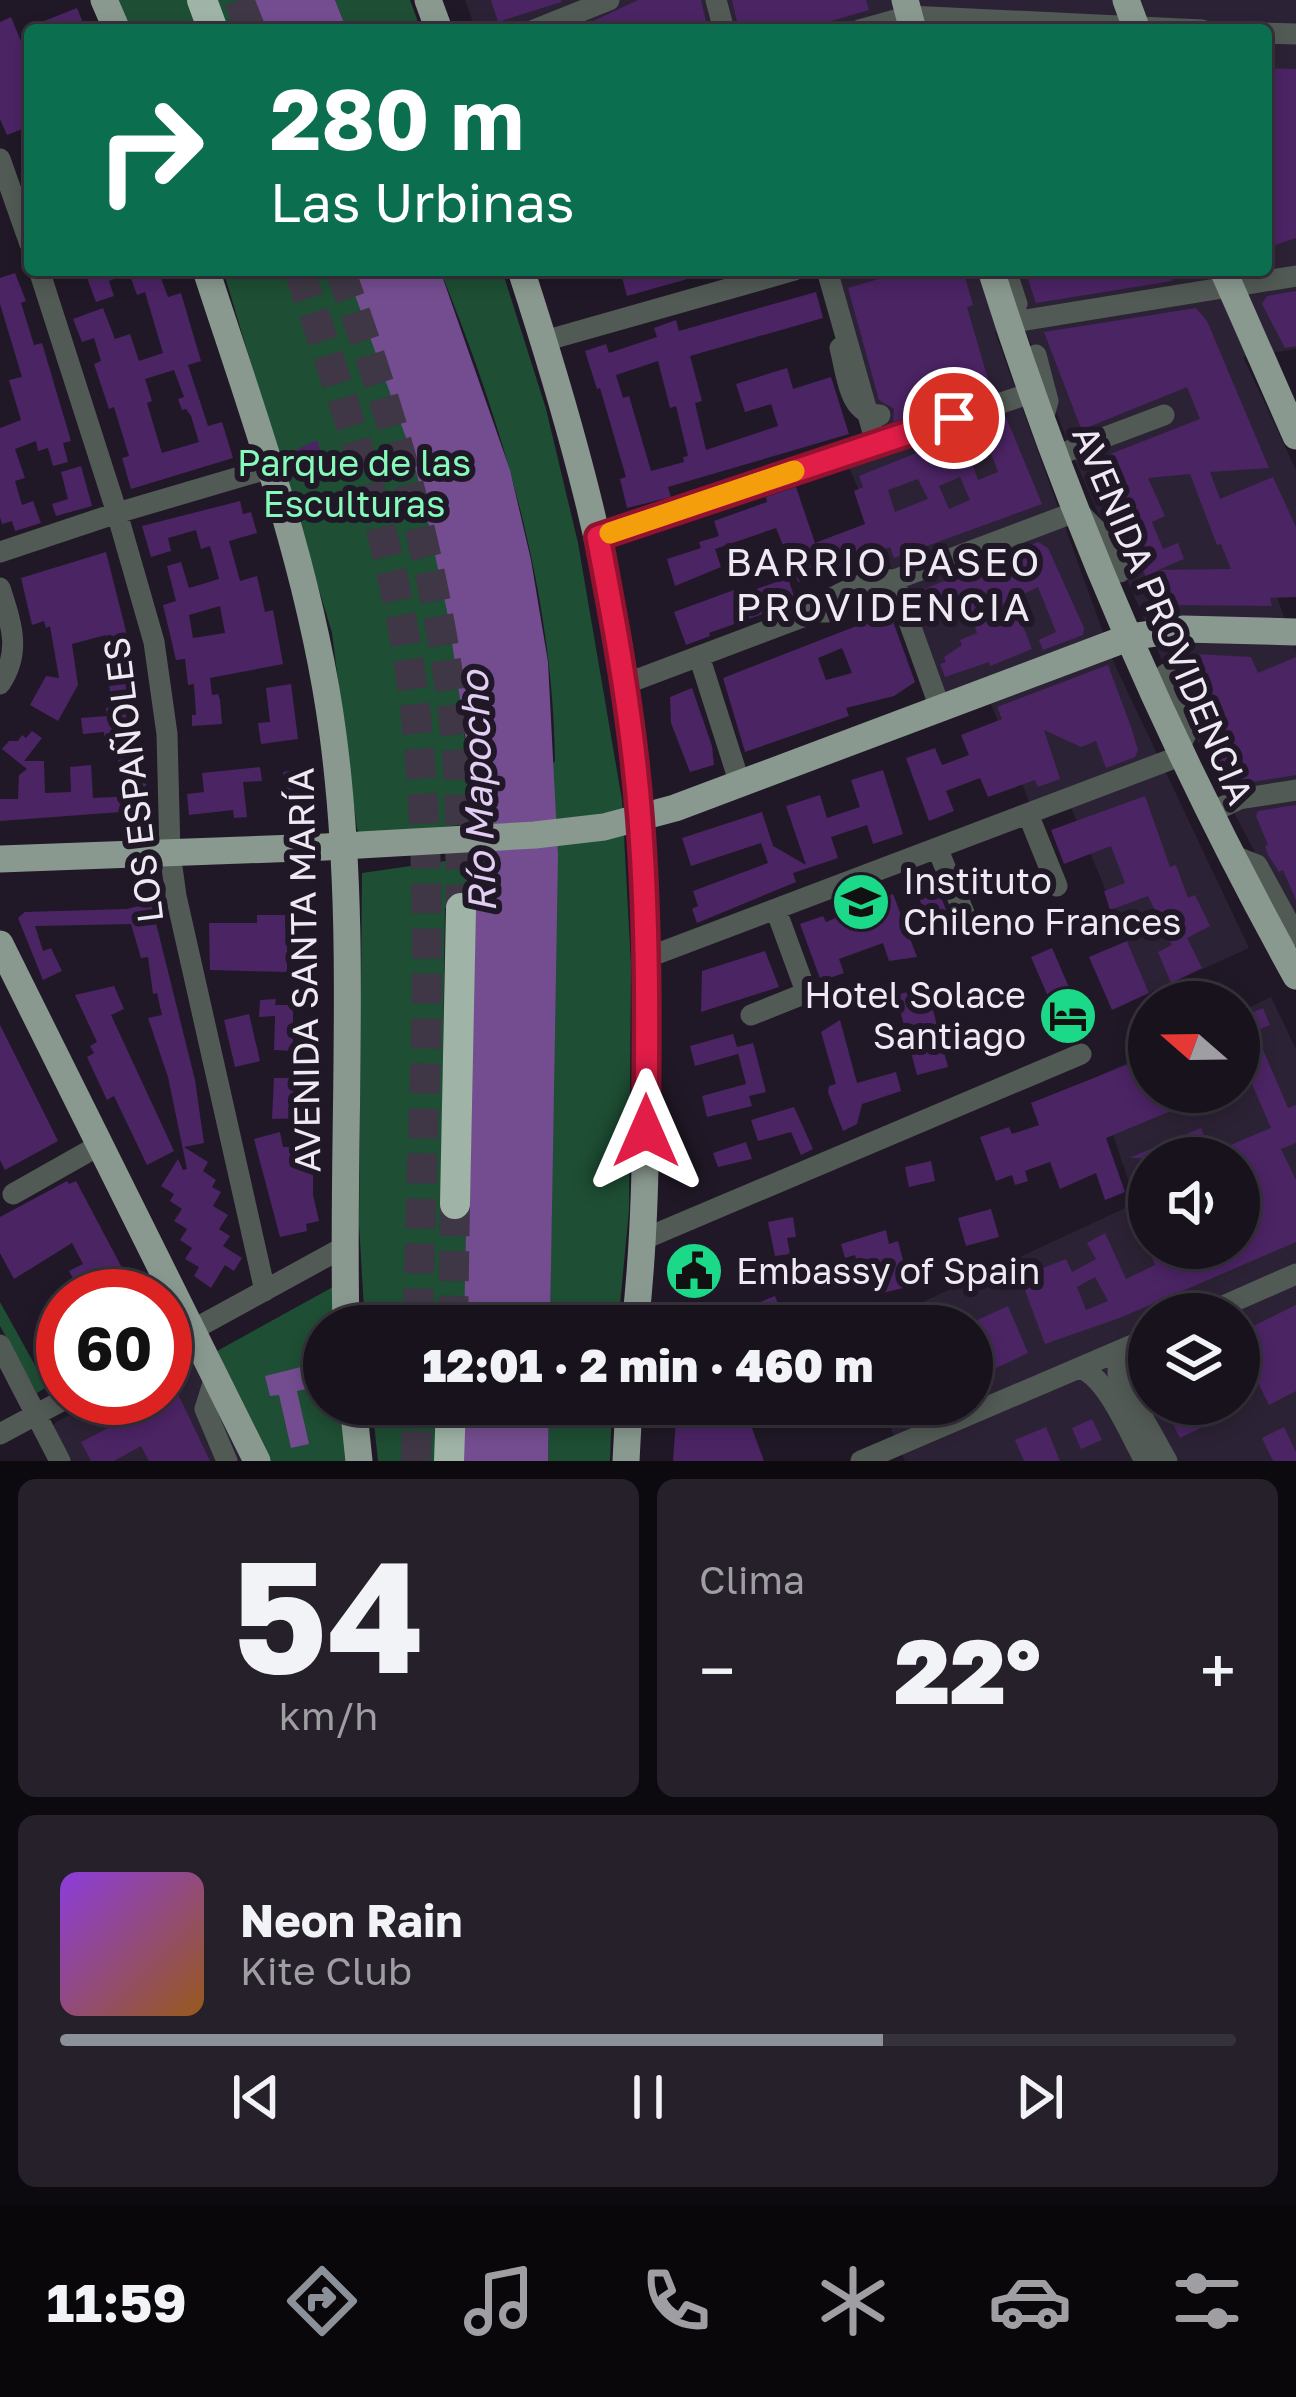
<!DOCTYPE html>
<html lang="es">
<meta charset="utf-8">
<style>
body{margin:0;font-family:"Golos Text",sans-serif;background:#252029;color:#f1f3f6;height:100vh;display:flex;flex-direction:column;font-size:45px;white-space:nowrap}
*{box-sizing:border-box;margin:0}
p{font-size:39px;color:#9f9ea3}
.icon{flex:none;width:66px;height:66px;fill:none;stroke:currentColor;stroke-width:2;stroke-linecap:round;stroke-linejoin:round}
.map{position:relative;height:1461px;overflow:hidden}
.side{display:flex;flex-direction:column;gap:18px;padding:18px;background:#0d0a0f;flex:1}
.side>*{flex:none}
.guide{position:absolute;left:24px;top:24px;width:1248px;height:252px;border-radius:12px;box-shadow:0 6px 18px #0003,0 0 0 3px #36323b;background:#0b6e4f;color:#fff;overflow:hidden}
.needle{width:78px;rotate:290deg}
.tools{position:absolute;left:1128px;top:981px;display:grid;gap:24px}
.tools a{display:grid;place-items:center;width:132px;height:132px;border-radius:50%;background:#18121c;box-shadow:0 6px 18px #0003,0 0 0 3px #36323b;font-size:60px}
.speed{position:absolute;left:36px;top:1269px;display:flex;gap:24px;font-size:60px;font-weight:700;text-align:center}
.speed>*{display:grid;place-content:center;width:156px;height:156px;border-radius:50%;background:#18121c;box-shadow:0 6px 18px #0003,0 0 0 3px #36323b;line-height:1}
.speed .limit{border:18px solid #d22;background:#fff;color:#111}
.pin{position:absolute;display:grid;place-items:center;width:102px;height:102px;color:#fff;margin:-51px;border:6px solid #fff;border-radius:50%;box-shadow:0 3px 12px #0007}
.me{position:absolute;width:132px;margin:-66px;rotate:0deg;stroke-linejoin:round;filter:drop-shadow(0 0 9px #0008)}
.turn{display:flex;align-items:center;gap:42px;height:252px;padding:0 48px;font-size:54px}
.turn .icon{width:156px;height:156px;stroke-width:2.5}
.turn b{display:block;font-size:84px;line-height:102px}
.big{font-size:90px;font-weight:800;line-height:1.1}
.side .widget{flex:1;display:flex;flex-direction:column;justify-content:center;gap:18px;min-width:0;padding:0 42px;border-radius:18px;background:#252029}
.side .dial{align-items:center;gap:0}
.dial b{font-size:156px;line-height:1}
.song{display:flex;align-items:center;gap:36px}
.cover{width:144px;height:144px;border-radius:18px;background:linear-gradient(135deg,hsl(270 70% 55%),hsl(30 70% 35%))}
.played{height:12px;border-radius:6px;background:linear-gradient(90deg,#8c9099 70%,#36323b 70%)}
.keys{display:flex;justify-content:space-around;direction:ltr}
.heat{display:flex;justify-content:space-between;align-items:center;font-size:66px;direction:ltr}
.side .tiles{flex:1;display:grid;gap:18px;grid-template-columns:1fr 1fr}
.widget:last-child{grid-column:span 2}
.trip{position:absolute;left:303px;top:1305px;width:690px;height:120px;border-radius:60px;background:#18121c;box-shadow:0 6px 18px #0003,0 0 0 3px #36323b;font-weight:800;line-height:120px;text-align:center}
.menu{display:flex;height:192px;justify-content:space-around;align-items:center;background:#0a070b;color:#9f9ea3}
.menu .icon{width:84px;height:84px}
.menu .on{color:#8c9099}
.menu b{font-size:54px;color:#f1f3f6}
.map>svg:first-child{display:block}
.built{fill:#2c2235;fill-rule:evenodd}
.green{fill:#1e4e34}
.water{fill:#744d90}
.building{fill:#4b2464;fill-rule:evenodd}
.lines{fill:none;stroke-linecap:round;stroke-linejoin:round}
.highway-tunnel{stroke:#3f3745;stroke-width:30;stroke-dasharray:30 15;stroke-linecap:butt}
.minor{stroke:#525a55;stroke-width:21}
.major{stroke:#89998f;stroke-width:27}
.highway{stroke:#9fb3a6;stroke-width:30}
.minor-bridge{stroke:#525a55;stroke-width:21}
.route-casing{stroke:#92132f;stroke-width:30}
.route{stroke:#e11d48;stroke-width:21}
.slow{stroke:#f59e0b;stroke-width:21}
.labels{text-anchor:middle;stroke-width:12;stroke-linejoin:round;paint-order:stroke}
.park-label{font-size:36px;fill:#85fab9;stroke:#201826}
.street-label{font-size:36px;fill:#eee9f3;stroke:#201826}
.poi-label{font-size:36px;fill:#eee9f3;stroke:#201826;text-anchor:start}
.neighbourhood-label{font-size:39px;letter-spacing:3px;fill:#eee9f3;stroke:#201826}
.water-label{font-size:39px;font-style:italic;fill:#e2cdf3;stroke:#201826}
</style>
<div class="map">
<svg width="1296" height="1461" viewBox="0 0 1296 1461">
<rect width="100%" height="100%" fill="#201826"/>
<path class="built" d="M465 0H1296V349L1243 357 1296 470V543L1259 546 1296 651V933L1196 738 1071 451 1024 326 995 332 1114 663 1249 948 1149 993 1064 791 1030 804 983 683 937 698 889 562 841 448 880 436 833 270H1266V30H476Z
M1271 997 1296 1049V1461H905L880 1404H972V1326H871L1136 1203 1094 1078 1149 1053V1092H1239V1012ZM1149 1158H1239V1248H1149ZM1149 1314H1239V1404H1149Z
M191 1350 246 1461H68L53 1426 56 1422 101 1398H165V1364Z"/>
<path class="green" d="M115 0H244L256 30H128Z
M335 0H410L421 30H347Z
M223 270H346C368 330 393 391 411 452 446 574 464 699 472 824L360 834 357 829 332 633Z
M440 270H502L546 409 578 543 622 800 631 965 629 1210 618 1326H550L556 817 476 860 555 761C553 592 503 425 440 270Z
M473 857V908H445L441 1202 468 1205 464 1326H365L359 1224 362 873Z
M333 1287 335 1326H324V1404H343L349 1461H270L217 1351Z
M0 1302 47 1387 37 1393 0 1326Z
M372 1404H437L435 1461H378Z
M549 1404H612L610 1461H548Z"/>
<path class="water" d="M244 0H335L347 30H256Z
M346 270H440L510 470 531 560 548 662 558 855 550 1326H464L473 908 467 749 449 621 423 498 410 449Z
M301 1367 306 1389 297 1391 309 1444 291 1448 279 1395 270 1396 265 1376Z
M462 1404H549L548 1461H462Z"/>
<path class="building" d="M491 0H561V2L498 22Z
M638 0H701L708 30H574Z
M732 0H866L869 10 800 30H739Z
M77 8 86 30H48L44 21Z
M11 17 30 63V107L24 110 30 126 7 135 0 119V22Z
M1266 68 1296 69V238L1266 248Z
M84 270H158L168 297 181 293 201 361 188 365 208 426 222 422 233 458 131 489 122 458 129 456 114 407 109 409 94 364 101 361 94 338 82 342 73 319 103 308 115 339 130 334 139 361 163 353 145 292 137 295 129 273 109 281 114 296 96 302ZM174 370 184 397 178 399 182 410 186 409 191 416 199 442 162 453 147 403 152 401 145 379Z
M620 270H708L709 273 627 296Z
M909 270H963L973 305 967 307 991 390 893 422 894 409 879 400 848 288Z
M1025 270H1170L1172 281 1036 303Z
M15 273 26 301 21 303 34 345 42 343 71 441 63 443 68 462 53 466 48 448 38 451 36 441 15 449 25 478 15 481 22 505 33 501 41 523 15 531 12 521 2 524 0 517V428L21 420 9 380 22 377 0 304V278Z
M1296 291V346L1285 348 1262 304 1267 296Z
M816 292 823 318 690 356 702 401 695 403 706 450 778 426 771 404 745 412 736 384 787 368 793 389 831 377 849 434 668 487 671 497 627 508 620 479 626 477 600 388 597 389 585 351 606 344 609 353 657 337 654 328 676 320 679 331ZM658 361 670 408 676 406 688 456 683 457 684 462 651 471 629 396 623 398 616 375Z
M1196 308 1207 321 1269 468 1210 472 1220 499 1273 477 1296 527V597L1270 598 1272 606 1173 605V601L1156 600 1095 460 1200 419 1187 387 1086 428 1080 426 1044 332ZM1190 474 1217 545 1221 544 1231 569 1158 570 1184 559 1178 543 1163 549 1152 522 1165 516 1148 478Z
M1006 417 1042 504 894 558 890 547 798 582 776 528 715 549 721 567 675 586 667 559 701 548 699 542 719 536 714 521 767 502 766 497 796 487 815 543 865 524 854 491 863 487 859 476ZM989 448 998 472 978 480 969 455ZM960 477 970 500 949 509 939 486ZM918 479 928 499 895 512 888 490Z
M317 440 326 472 304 478 296 450Z
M81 466 92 506 56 516 52 504 68 499 61 472Z
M240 501 243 514 251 512 257 533 229 541 240 581 257 576 265 612 273 610 283 664 210 678 212 695 218 694 220 700 222 724 192 726V715H196L194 684 188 685 185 659 176 660 163 605 176 601 167 566 181 562 189 588 219 579 210 546 201 549 196 530 168 538 171 551 151 557 142 526ZM220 606 225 633 193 638 189 615Z
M1038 542 1048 548 1084 628 1083 635 1043 650 1039 640 1056 632 1038 587 999 606 1023 626 1032 649 990 666 989 662 945 677 940 664 946 662 944 657 962 645 960 640 977 633 969 611 927 626 915 593Z
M106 552 133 659 127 660 132 697 125 698 128 742H140L141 768H119L115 736 104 737V732L83 734 81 718 107 716 106 708 112 707 109 684 115 683 106 635 72 644 78 685 58 721 30 705 46 676 59 678 50 626 46 628 44 621 32 625 21 578Z
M788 578 796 602 709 633 710 636 686 645 674 612 734 590 736 596Z
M890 613 915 682 894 696 846 708 849 716 745 752 723 678ZM842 648 852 673 826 680 818 658Z
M1195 654 1251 657 1258 673 1296 657V775L1234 785 1233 780 1228 781 1215 757 1226 756 1220 743 1221 723 1211 722 1186 668Z
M1108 665 1131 727 1138 750 1135 757 1106 768 1096 741 1081 747 1044 730 1060 779 1038 787 1035 780 988 797 980 778 946 791 954 811 929 821 906 758 935 748 942 765 969 755 961 735 1002 719 997 707Z
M291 684 298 739 261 744 258 723 270 722 266 688Z
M692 688 712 746 714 765 690 772 671 723 670 697Z
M32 731 42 738 24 761H44L45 793 71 792 70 767 91 765 93 798 136 796 135 780 146 779 148 810 0 821V799H18L19 775 27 769 2 749 9 741H18L22 735 26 738Z
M260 767 262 781 243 782 247 817 234 818 233 810 189 815 187 794 204 792 202 773Z
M302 769 306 807 286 809 283 772Z
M883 770 903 834 873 844 867 825 831 837 838 858 793 873 796 882 697 923 692 909 698 906 693 891 768 863 761 843 691 866 682 838 762 812 773 846 806 865 786 806 820 795 827 818 860 807 851 780Z
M1145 796 1170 867 1176 865 1188 898 1195 895 1210 926 1187 938 1202 968 1171 983 1158 952 1172 945 1148 896 1110 910 1104 891 1125 883 1111 846 1064 864 1051 830Z
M1296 805V900L1283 870 1279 872 1268 855 1265 846 1268 845 1256 816 1258 811Z
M930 870 947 912 927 919 911 877Z
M893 894 917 957 889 961 883 943 839 959 844 973 821 981 800 924 823 916 826 922Z
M151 903 195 1080 204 1143 184 1147 208 1162 203 1171 216 1180 212 1187 221 1192 213 1206 228 1215 219 1229 230 1236 223 1246 242 1258 234 1271 225 1265 211 1288 194 1276 199 1267 185 1259 192 1248 180 1240 187 1229 174 1221 182 1209 170 1201 174 1194 161 1186 178 1159 183 1170 187 1169 168 1077 148 1018 162 1015 157 993 153 994 148 957 141 958 131 924 35 926 43 951 51 948 62 971 43 980 18 918 25 912 127 909Z
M257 915H287V972L210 970 209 923H257Z
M1127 941 1149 993 1112 1010 1089 957Z
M1052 948 1081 1015 1060 1024 1031 957Z
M765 951 779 987 701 1012 702 971Z
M114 986 124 1009 111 1015 174 1151 147 1165 114 1096 107 1100 87 1057 94 1053 90 1046 97 1042 75 995Z
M927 987 948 1067 917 1075 896 995Z
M276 999 275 1005H293V1051L274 1050 275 1016 259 1017 260 1000Z
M1263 1008 1270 1025 1255 1031 1288 1108 1296 1105V1143L1281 1149 1296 1180V1242L1122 1317 1045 1344 1020 1277 1066 1259 1072 1272 1096 1259 1087 1243 1105 1233 1126 1279 1155 1265 1135 1214 1149 1207V1248H1239V1231L1246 1228 1239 1213V1158H1199L1194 1148 1171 1158H1129L1201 1128 1211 1153 1271 1128 1239 1054V1018ZM1095 1277 1108 1301 1086 1310 1077 1287Z
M249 1014 260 1061 235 1067 224 1020Z
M840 1020 857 1083 896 1072 901 1091 862 1104 857 1124 843 1131 828 1092 829 1086 836 1084 821 1032Z
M0 1025 58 1141 5 1170 0 1160Z
M733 1034 737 1047 753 1043 766 1092 749 1096 752 1106 707 1117 702 1096 746 1084 737 1049 738 1054 695 1066 690 1046Z
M1149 1056V1098L1163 1092H1186L1190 1103 1106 1138 1125 1192 1105 1200 1096 1173 1060 1189 1050 1162 1025 1171 1028 1181 1015 1185 1012 1175 996 1181 980 1137 1009 1127 1012 1134 1039 1125 1031 1103Z
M274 1078H305L303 1118 272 1119Z
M794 1107 813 1149 801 1155 791 1132 758 1141 751 1120Z
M280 1132 283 1147 313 1146V1195L319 1221 306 1224 307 1231 280 1237 254 1139Z
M746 1142 752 1159 718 1167 713 1153Z
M931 1161 935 1181 909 1187 905 1167Z
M67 1181 69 1184 76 1181 137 1296H82L69 1271 83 1264 72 1243 14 1279 0 1253V1217Z
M991 1209 999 1237 966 1246 958 1218Z
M793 1217 796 1237 787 1238 790 1254 775 1256 768 1222Z
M886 1230 889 1244 898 1241 905 1268 916 1266 920 1284 874 1295 870 1282 862 1284 855 1255 845 1258 841 1244Z
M685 1266 705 1268 702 1293 682 1291Z
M775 1296 786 1326H763L755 1304Z
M1296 1305V1391L1269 1405 1239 1344V1333Z
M1008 1306 1028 1353 994 1369 973 1322Z
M63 1330V1376L44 1337Z
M177 1392 210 1461H149L141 1446 114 1461H91L81 1442Z
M743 1404 764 1461H673L677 1405Z
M1163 1404H1209L1217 1420 1180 1438Z
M1092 1419 1102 1440 1081 1449 1072 1428Z
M1046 1427 1060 1461H1024L1015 1440Z
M1284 1427 1296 1452V1461H1273L1262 1438Z"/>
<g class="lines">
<path class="highway-tunnel" d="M239 0 251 30
M299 270C343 399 388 528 409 663 441 881 421 1107 418 1326
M340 270C396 423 441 580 456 742 461 797 460 853 461 908
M453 1326 455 1204
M416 1461 417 1404"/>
<path class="minor" d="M716 0 724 30
M534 30 609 0
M859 30 909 16 1202 30
M1266 33 1296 34
M0 159 30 244
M39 270 117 513 154 642 167 734 170 853 176 896 265 1291
M827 270 876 443
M1006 270 1017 304
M1008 323 1296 276
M544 341 795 270
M1036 355 1048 401 1045 412
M1055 456 1164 415
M597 537 1031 393
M0 552 117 513 270 468
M894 580 940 708
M0 588C11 623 22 651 0 684
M816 612C830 594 871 578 894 580L1078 511 1102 536 1120 572
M699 656 740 784
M1166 674 1189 728 1178 750
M625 684 816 612H827
M1028 814 1057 886
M1208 814 1239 799 1296 790
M938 850 969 925
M1229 854 1257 865 1296 936
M646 958 1180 756
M751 1015 801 995 805 989 776 910
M13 1194 98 1146
M644 1239 1081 1054
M1205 1314 1296 1274
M0 1345 60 1461
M165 1345 344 1247
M1119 1352 1118 1373 1167 1461
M1079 1368C1107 1376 1130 1435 1145 1461
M215 1377 205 1409 227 1461
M0 1434 67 1398
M861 1461 1149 1338"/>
<path class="major" d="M104 0 117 30
M428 0 439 30
M905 0 913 30
M1126 0 1137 30
M206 270C256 423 312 575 333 735 359 930 341 1129 346 1326
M521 270C565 405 604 542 625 683 644 809 647 936 646 1063 646 1151 645 1238 635 1326
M991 270C1068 515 1172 752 1296 976
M1223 270 1296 436
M0 859 325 847 535 835 604 827 675 808 1130 637 1183 629 1296 632
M0 944 257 1461
M353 1404 359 1461
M626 1461 629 1404"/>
<path class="highway" d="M202 0 213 30
M455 1204 461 908
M449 1461 451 1404"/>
<path class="minor-bridge" d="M840 348C847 374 848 415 880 415"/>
</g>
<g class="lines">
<g class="route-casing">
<path id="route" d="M646 1131C647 1027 648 923 640 819 633 724 616 630 598 537L954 418"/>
</g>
<use href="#route" class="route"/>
<path class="slow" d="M610 533 794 471"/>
</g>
<defs>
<g id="university-disc" transform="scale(3)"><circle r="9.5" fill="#1bd988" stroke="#201826"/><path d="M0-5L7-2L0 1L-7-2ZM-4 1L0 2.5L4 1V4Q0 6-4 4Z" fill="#111"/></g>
<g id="hotel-disc" transform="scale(3)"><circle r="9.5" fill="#1bd988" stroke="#201826"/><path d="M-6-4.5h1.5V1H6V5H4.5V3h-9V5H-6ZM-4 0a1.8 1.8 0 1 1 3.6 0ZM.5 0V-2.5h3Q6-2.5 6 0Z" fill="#111"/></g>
<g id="civic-disc" transform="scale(3)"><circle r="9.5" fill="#1bd988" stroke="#201826"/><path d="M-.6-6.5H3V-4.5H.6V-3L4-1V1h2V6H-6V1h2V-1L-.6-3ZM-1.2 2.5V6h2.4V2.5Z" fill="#111"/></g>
</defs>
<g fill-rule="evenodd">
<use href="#university-disc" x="861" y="902"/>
<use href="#hotel-disc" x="1068" y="1016"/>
<use href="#civic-disc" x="694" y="1271"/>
</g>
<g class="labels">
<g class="park-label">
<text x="354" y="476">Parque de las<tspan x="354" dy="41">Esculturas</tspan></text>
</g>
<g class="street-label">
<text transform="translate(1163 615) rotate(67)" y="13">AVENIDA PROVIDENCIA</text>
<text transform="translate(133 780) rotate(-97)" y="13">LOS ESPAÑOLES</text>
<text transform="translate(304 970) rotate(-91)" y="13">AVENIDA SANTA MARÍA</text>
</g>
<g class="poi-label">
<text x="903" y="894">Instituto<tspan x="903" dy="41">Chileno Frances</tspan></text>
<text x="1026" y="1008" text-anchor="end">Hotel Solace<tspan x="1026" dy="41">Santiago</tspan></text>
<text x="736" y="1284">Embassy of Spain</text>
</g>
<g class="neighbourhood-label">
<text x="884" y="576">BARRIO PASEO<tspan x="884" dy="45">PROVIDENCIA</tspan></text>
</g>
<g class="water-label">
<text transform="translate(478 792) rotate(-92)" y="14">Río Mapocho</text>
</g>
</g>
</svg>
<div class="tools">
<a><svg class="needle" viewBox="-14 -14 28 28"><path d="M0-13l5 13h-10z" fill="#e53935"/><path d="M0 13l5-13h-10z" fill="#9f9ea3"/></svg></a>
<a><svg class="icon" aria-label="sound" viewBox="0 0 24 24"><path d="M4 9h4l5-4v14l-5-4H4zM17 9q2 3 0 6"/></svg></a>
<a><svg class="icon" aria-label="layers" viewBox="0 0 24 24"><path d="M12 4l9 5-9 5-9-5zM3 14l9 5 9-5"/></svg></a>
</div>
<div class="speed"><div class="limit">60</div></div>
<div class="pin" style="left:954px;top:418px;background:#d93025"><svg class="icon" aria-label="arrive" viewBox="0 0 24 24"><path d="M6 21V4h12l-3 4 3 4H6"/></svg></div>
<svg class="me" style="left:646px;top:1131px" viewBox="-20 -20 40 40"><path d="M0-17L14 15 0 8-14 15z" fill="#e11d48" stroke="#fff" stroke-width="4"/></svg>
<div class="trip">12:01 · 2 min · 460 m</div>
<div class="guide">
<div class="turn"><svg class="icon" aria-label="right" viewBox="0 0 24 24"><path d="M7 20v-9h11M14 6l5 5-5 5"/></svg><div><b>280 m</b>Las Urbinas</div></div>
</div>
</div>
<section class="side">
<div class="tiles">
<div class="widget dial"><b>54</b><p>km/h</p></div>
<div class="widget"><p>Clima</p>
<div class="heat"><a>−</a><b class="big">22°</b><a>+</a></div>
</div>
<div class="widget">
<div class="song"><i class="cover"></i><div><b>Neon Rain</b><p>Kite Club</p></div></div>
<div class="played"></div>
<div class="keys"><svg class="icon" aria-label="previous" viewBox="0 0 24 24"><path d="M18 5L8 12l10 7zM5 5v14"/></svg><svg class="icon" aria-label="pause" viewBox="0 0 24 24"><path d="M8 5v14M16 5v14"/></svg><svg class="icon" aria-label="next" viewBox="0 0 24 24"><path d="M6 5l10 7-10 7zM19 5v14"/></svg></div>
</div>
</div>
</section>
<nav class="menu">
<b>11:59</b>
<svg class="icon on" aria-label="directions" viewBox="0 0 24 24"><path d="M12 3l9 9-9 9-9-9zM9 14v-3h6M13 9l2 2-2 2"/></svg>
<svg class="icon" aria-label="music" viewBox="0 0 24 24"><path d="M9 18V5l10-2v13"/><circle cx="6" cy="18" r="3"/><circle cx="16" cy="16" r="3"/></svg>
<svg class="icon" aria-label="phone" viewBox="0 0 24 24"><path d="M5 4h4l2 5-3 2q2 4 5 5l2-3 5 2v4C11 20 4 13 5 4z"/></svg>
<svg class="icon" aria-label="climate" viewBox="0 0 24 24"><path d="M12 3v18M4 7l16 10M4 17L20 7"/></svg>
<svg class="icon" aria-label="car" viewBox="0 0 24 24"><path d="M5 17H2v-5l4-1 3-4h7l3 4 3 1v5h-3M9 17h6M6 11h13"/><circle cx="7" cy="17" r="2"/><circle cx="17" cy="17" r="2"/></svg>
<svg class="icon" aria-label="filters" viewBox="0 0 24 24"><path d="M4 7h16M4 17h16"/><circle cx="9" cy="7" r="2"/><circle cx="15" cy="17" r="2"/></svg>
</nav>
